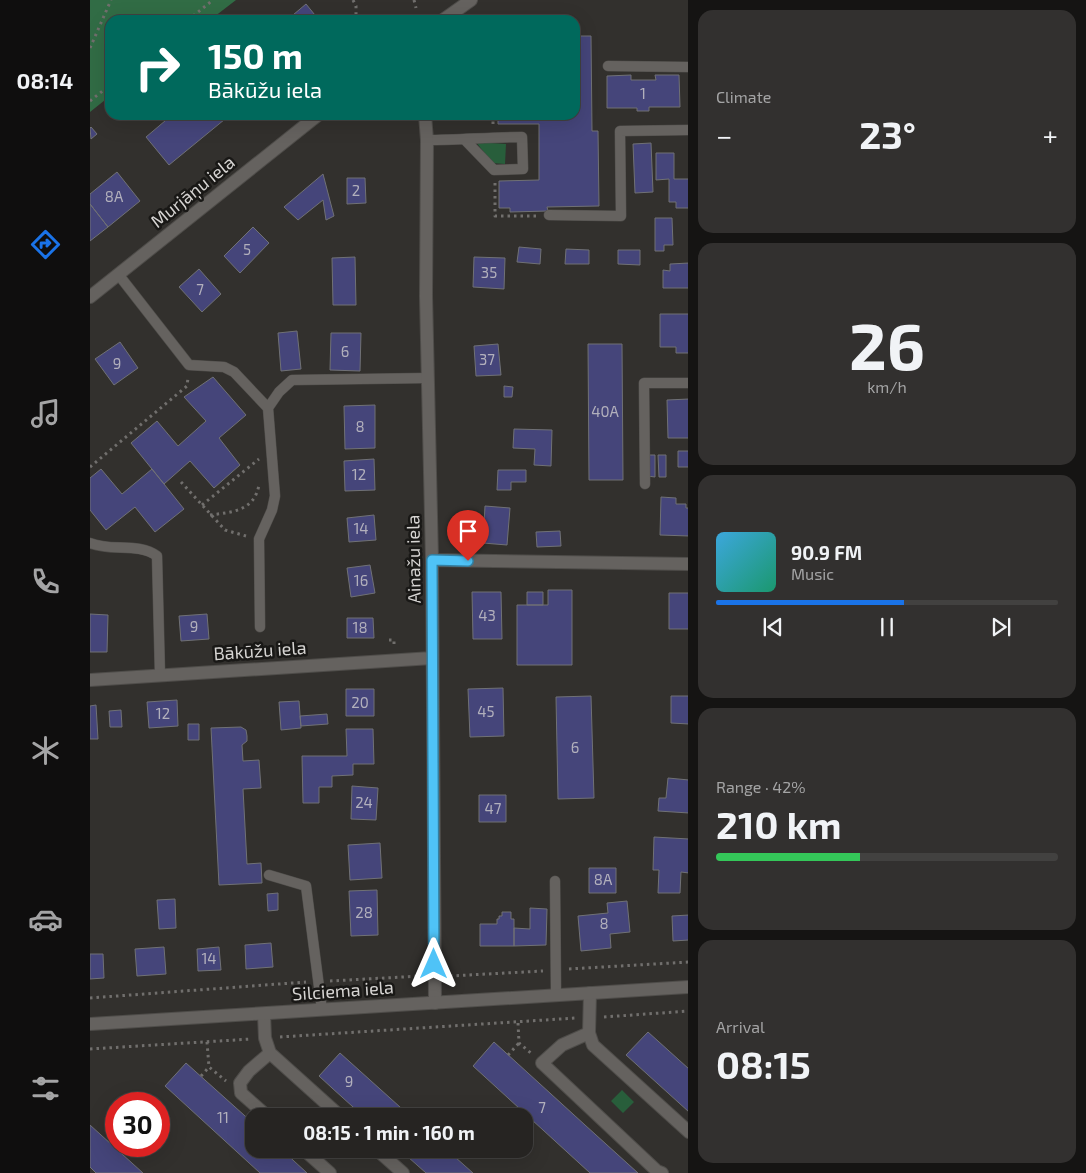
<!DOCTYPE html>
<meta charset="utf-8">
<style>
body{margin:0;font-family:"Exo 2",sans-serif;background:#32302f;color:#f1f3f6;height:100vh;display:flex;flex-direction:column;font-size:19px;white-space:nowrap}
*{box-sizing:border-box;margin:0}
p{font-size:16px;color:#a4a4a5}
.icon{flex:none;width:28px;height:28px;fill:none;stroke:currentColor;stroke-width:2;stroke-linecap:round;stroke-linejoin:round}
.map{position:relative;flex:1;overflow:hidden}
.sheet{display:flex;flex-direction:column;gap:10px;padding:10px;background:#151413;width:398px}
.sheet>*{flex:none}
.guide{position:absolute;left:15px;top:15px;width:475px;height:105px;border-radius:15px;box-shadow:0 5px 20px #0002,0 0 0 1px #424140;background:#00695c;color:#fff;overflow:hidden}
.speed{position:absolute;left:15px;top:1092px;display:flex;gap:10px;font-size:25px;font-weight:700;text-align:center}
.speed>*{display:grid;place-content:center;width:65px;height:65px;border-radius:50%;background:#262422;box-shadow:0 5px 20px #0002,0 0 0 1px #424140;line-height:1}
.speed .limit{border:8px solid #d22;background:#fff;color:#111}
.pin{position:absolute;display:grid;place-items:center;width:42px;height:42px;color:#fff;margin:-51px -21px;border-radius:50% 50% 50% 0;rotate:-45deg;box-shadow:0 0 5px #0007}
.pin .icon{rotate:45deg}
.me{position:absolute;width:55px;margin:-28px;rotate:0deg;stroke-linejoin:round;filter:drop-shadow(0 0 4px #0008)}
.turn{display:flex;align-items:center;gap:18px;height:105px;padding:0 20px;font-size:22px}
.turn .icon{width:65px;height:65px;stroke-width:2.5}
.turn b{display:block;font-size:35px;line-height:42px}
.big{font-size:38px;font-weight:700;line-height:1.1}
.sheet .widget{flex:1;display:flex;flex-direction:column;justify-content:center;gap:8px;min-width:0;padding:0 18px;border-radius:15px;background:#32302f}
.sheet .dial{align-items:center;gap:0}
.dial b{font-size:65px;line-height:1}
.song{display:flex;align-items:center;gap:15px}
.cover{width:60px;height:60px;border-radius:8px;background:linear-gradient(135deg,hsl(200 70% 55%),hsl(160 70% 35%))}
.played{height:5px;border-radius:2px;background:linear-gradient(90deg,#1a73e8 55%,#424140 55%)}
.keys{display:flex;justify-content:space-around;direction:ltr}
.heat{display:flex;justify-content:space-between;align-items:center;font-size:28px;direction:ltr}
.charge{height:8px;border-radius:4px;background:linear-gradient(90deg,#34c759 42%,#424140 0)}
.trip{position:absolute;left:155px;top:1108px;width:288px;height:50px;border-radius:15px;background:#262422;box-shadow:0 5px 20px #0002,0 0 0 1px #424140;font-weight:700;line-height:50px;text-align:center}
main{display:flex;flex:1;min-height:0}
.tab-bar{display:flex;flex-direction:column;width:90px;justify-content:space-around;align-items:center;background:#0f0e0e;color:#a4a4a5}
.tab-bar .icon{width:35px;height:35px}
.tab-bar .selected{color:#1a73e8}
.tab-bar b{font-size:22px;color:#f1f3f6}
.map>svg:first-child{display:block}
.green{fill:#285e3b}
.forest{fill:#316c45}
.building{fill:#45457a;stroke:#707175}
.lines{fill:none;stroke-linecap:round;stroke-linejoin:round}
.service-casing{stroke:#4f4d4a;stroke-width:11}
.minor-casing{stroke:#4f4d4a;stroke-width:14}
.tertiary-casing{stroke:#4f4d4a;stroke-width:14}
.path{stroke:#716f6d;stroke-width:3;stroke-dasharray:2.5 4;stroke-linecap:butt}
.service{stroke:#65625f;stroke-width:10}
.minor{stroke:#65625f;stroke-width:12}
.tertiary{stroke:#65625f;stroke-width:12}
.route-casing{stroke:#337fa1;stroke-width:12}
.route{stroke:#4fc3f7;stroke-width:9}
.labels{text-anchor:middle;stroke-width:5;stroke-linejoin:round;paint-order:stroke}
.number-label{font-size:15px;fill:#b2b0bc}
.street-label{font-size:18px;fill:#d6d4d2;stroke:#191816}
</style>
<main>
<nav class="tab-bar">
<b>08:14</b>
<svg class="icon selected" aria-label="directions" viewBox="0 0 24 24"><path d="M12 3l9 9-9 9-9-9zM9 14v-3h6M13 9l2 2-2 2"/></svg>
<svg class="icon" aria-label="music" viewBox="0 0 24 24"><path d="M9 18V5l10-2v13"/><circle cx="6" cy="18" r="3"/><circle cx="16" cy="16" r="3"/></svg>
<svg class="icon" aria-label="phone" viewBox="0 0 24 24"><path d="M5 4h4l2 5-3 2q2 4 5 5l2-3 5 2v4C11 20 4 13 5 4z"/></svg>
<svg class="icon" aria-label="climate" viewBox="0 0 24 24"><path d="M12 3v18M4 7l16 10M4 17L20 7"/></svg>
<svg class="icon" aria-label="car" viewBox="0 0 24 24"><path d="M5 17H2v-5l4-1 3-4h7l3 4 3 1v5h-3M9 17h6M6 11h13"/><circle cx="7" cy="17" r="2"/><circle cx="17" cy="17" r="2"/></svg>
<svg class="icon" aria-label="filters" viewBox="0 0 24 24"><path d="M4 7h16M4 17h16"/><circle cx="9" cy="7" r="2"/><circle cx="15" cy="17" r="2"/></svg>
</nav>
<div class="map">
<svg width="599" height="1173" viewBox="0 0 599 1173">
<rect width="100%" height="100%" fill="#32302d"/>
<path class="green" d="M386 142 416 144 415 164 402 163Z
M532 1090 544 1102 533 1113 521 1101Z"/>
<path class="forest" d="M0 0H146L120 20H20V96L0 112Z"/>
<path class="building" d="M216 4 229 20H197Z
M485 36H501L502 131H508L509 206 457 207 458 211 420 212V208H409V181L449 180V124H408V115H485Z
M541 75V80H566L565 75H589L590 107H559V111H547V108H517V76Z
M82 115H140L79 165 56 137Z
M1 127 7 134 1 139 0 128Z
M561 143 563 192 545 193 543 144Z
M566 153H584V179H599V208H586V202H579V179L566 180Z
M27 172 50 201 18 227 0 204V194Z
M233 174 244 216 236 220 233 200 208 220 194 207Z
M257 178H275L276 203 257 204Z
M0 204 18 227 0 241Z
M565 218H582L583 245H574V251H565Z
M163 227 179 243 150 273 134 256Z
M429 247 451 249 450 264 427 262Z
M476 249 499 250V264H475Z
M528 250H550V265L528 264Z
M265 257 266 305H243L242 258Z
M384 257 415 258 414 289 383 287Z
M599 263V288H573V270L580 271V264Z
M109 269 131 294 112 312 89 287Z
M570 314H599V353H586V347H570Z
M207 331 211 369 191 371 188 333Z
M241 333H271L270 371 240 370Z
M30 342 48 368 24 385 5 359Z
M408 344 411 375 386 376 384 346Z
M498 344H532L533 480H499Z
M123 377 156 415 129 438 150 465 124 488 100 461 74 484 41 443 67 421 88 446 116 421 94 397Z
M414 386 423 387 422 397H414Z
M599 399V438H578L577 400Z
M285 405V448L255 449 254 406Z
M424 429 462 430 461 466 444 465 445 449 423 448Z
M588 451H599V467H588Z
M557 455H565V477L557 476Z
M568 455H576V477H569Z
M284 459 285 490 255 491 254 461Z
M11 469 32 494 62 469 94 509 65 532 45 507 16 530 0 510V478Z
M408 470H436V482H421V490H407Z
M571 497 586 498V504H596V508H599V536L570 535Z
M395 506 420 508 417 545 393 543Z
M284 515 286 540 259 542 257 518Z
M470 531 471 546 447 547 446 532Z
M280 565 285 593 261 597 257 568Z
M458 590H482V665H427V605H458Z
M382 592H411L412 639H383Z
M437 592H453V605H437Z
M579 593H599V629H579Z
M0 614 18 615 17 652H0Z
M117 614 119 639 91 641 89 616Z
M257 618H283L284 638H257Z
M413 688 414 736 380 737 378 689Z
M256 689H284V716H256Z
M501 696 504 798 468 799 466 697Z
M581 696H599V724L581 723Z
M87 700 88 726 59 728 57 702Z
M209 701 211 728 191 730 189 702Z
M6 705 8 739H0V706Z
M31 710 32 727H20L19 711Z
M237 714 238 724 211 726 210 716Z
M98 724H109V740H98Z
M151 727 156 730 157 736V741L152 745 153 761 169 760 171 788 153 789 157 864 171 863 172 883 129 885 121 728Z
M256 729H283L284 764H263V775L242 776V787H229V803H213L212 756H257Z
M578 778 599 780V813L568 811 569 798H576Z
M262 786 288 788 286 820 261 819Z
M389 795H416V822H389Z
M564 837 599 839V873L591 872 590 893H568L569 870H563Z
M290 843 292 878 260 880 258 845Z
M499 868H526V893H499Z
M287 890 288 935 261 936 259 891Z
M188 893V910L178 911 177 894Z
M85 899 86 928 69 929 67 900Z
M537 901 540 932 520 934 521 948 491 951 488 916 518 913 517 903Z
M440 908 457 909 456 945 424 946V928L440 929Z
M412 912H421V919H424V946H390V924H407V919H409V916H412Z
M599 915V940L583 941 582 916Z
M181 943 183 967 156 969 155 945Z
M74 947 76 974 47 976 45 949Z
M129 947 131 970 108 971 107 949Z
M0 954H13L14 978 0 979Z
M558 1032 599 1069V1112L536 1055Z
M404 1042 495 1125 548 1173H500L383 1066Z
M250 1053 320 1116H273L242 1088 229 1076Z
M96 1063 164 1124V1149H191L217 1173H170L75 1086Z
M0 1125 53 1173H6L0 1167Z
M309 1149H356L383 1173H336Z"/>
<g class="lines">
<g class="service-casing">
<path id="service" d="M518 66 599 67
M337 140C369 140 400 137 432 137L433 169 404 170 375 140
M459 215 531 216 530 131 599 130
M28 274 99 365 134 367 144 372 178 408 189 392 202 380 338 378
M555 484 554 383H599
M0 543C21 552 48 542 67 556L70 675
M170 627 169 539 182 510 185 496 178 408
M179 875 216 886 232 1010
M465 881 466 995"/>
</g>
<g class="minor-casing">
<path id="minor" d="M335 115 337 140 336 296 342 560 345 1003
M342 560 599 564
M0 680 342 658
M500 993 499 1033 503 1045 599 1132
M174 1014 175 1038 180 1053 250 1116
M499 1033 472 1045 452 1063 567 1171 572 1173
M177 1116 151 1093 150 1083 159 1071 180 1053
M213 1149 240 1173
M286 1149 313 1173"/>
</g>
<g class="tertiary-casing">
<path id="tertiary" d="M353 20 381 0
M0 297 228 115
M0 1024 599 987"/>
</g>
<path class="path" d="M263 0 266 6V20
M324 0 326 8
M98 20 123 0
M0 48 21 0
M0 101 20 85
M403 115V124
M405 183V216H446
M0 467 97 386 98 378
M91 482 135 530 156 536
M112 505 169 459
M120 515C143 512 164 511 169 485
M299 640H304V647
M479 969 599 962
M360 976 453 971
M240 981 331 976
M0 998 216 982
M514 1017 599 1011
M428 1023 429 1043 442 1054
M190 1037 486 1018
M117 1042 119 1067 136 1081
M0 1049 161 1039
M418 1055 429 1043
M111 1076 119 1067"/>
<use href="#service" class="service"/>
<use href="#minor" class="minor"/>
<use href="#tertiary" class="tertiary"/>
</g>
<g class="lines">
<g class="route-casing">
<path id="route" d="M344 964 342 560 378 561"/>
</g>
<use href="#route" class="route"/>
</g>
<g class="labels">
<g class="number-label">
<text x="553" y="99">1</text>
<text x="266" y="196">2</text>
<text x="24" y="202">8A</text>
<text x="157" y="255">5</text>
<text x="399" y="278">35</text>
<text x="110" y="295">7</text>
<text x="255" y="357">6</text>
<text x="397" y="365">37</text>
<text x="27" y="369">9</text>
<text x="515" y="417">40A</text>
<text x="270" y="432">8</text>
<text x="269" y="480">12</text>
<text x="271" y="534">14</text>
<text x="271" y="586">16</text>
<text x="397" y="621">43</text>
<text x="104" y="632">9</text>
<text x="270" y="633">18</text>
<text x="270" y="708">20</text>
<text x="396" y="717">45</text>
<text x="73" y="719">12</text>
<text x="485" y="753">6</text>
<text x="274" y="808">24</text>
<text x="403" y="814">47</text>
<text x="513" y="885">8A</text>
<text x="274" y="918">28</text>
<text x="514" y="929">8</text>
<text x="119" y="964">14</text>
<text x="259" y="1087">9</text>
<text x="452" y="1113">7</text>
<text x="133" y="1123">11</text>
</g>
<g class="street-label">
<text transform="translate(103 192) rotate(-39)" y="6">Murjāņu iela</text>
<text transform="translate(324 559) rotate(-91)" y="6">Ainažu iela</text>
<text transform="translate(170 651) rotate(-4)" y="6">Bākūžu iela</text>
<text transform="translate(253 991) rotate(-4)" y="6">Silciema iela</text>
</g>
</g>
</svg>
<div class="speed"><div class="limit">30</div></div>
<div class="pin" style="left:378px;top:561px;background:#d93025"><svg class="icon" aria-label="arrive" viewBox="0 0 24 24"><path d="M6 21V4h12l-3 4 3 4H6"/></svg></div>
<svg class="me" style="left:344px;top:964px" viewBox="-20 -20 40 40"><path d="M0-17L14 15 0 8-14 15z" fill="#4fc3f7" stroke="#fff" stroke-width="4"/></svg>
<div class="trip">08:15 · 1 min · 160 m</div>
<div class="guide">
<div class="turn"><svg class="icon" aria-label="right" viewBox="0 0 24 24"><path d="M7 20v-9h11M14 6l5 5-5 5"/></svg><div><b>150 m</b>Bākūžu iela</div></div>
</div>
</div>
<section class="sheet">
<div class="widget"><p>Climate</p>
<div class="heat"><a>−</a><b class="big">23°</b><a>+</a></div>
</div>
<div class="widget dial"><b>26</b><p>km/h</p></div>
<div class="widget">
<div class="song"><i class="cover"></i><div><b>90.9 FM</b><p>Music</p></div></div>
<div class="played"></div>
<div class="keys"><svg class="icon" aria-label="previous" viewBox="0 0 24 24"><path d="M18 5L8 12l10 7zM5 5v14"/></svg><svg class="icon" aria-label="pause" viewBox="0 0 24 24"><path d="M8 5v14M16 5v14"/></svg><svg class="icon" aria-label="next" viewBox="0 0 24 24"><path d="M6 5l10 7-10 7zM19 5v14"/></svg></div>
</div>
<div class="widget"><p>Range · 42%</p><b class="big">210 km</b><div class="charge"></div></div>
<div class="widget"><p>Arrival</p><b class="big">08:15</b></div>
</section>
</main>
